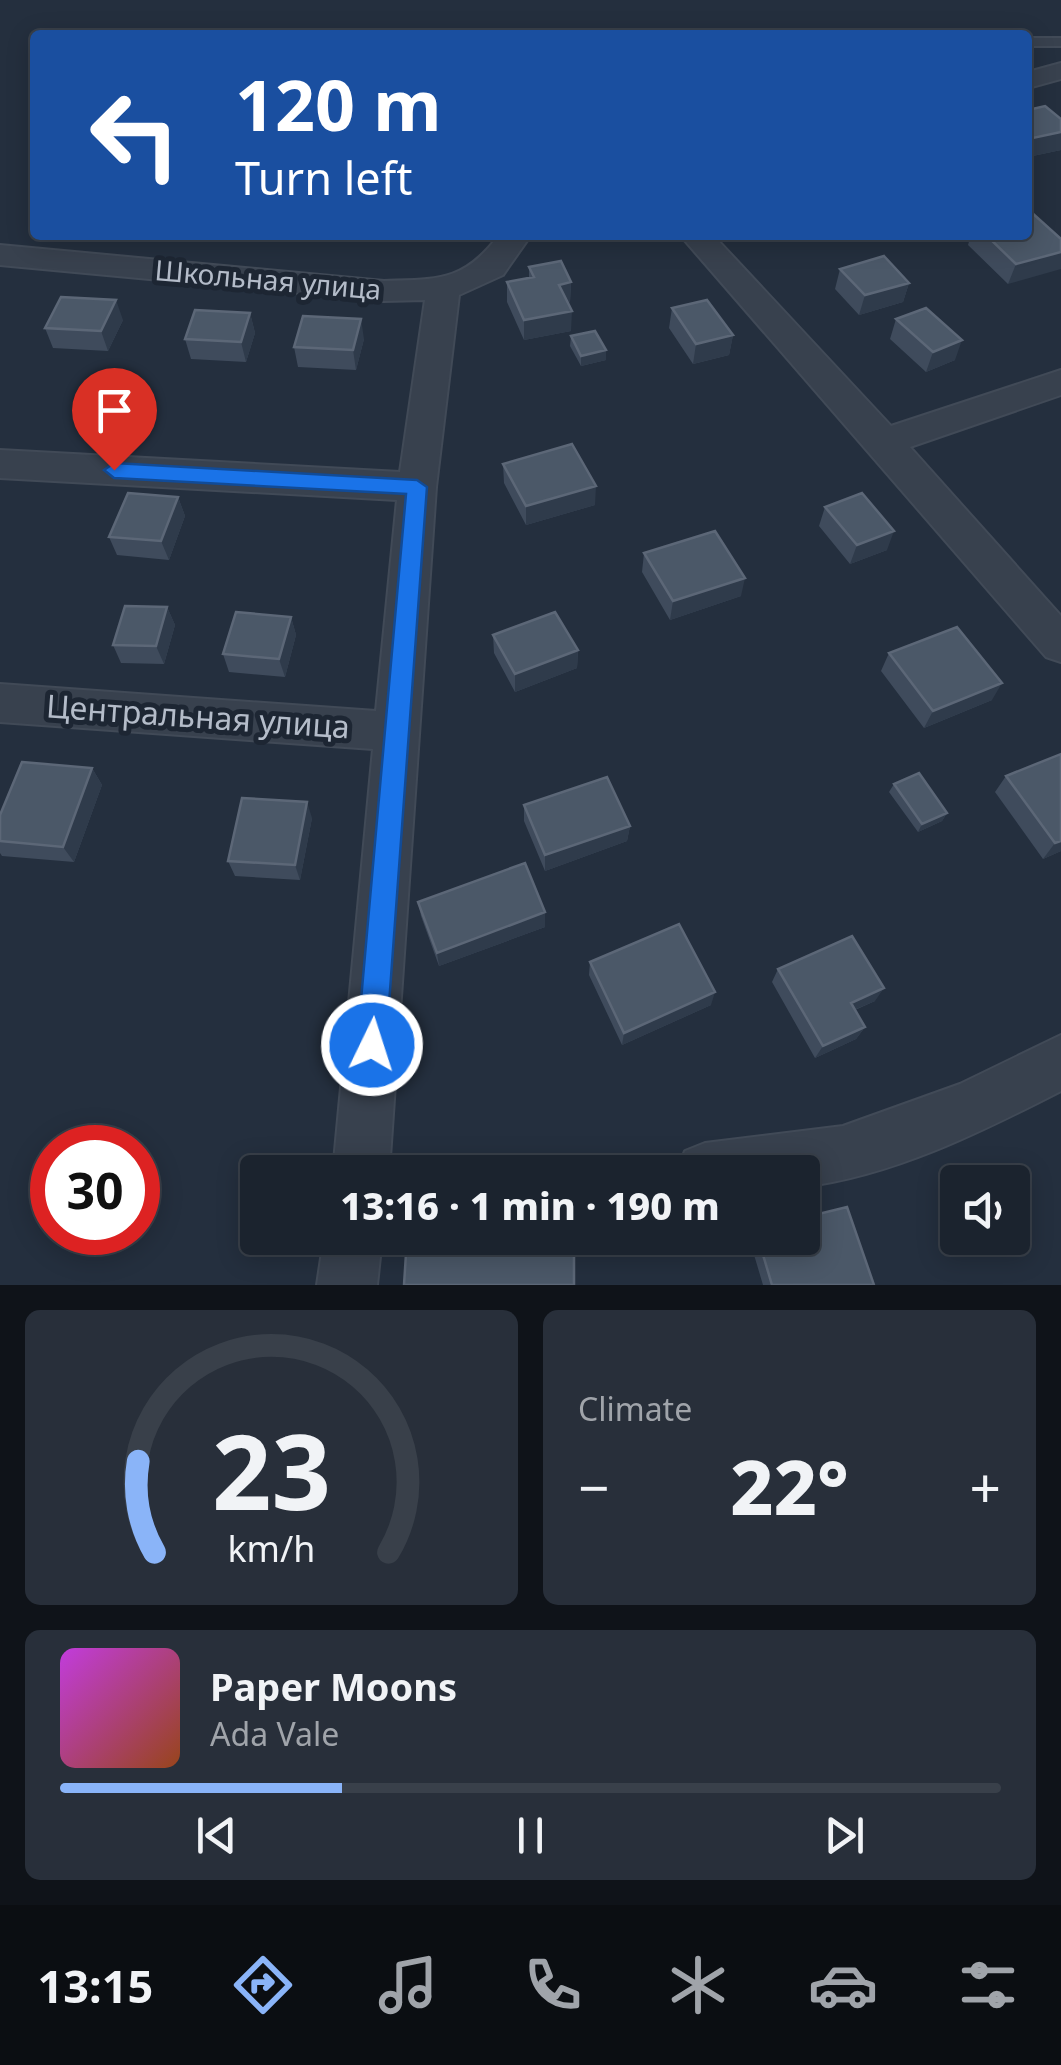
<!DOCTYPE html>
<meta charset="utf-8">
<style>
body{margin:0;font-family:"Noto Sans",sans-serif;background:#282f3a;color:#f1f3f6;height:100vh;display:flex;flex-direction:column;font-size:38px;white-space:nowrap}
*{box-sizing:border-box;margin:0}
p{font-size:32px;color:#a0a4aa}
.icon{flex:none;width:55px;height:55px;fill:none;stroke:currentColor;stroke-width:2;stroke-linecap:round;stroke-linejoin:round}
.map{position:relative;height:1285px;overflow:hidden}
.panel{display:flex;flex-direction:column;gap:25px;padding:25px;background:#0f1319;flex:1}
.panel>*{flex:none}
.banner{position:absolute;left:30px;top:30px;width:1002px;height:210px;border-radius:10px;box-shadow:0 5px 25px #0003,0 0 0 2px #39404a;background:#1a4fa0;color:#fff;overflow:hidden}
.fabs{position:absolute;left:940px;top:1165px;display:grid;gap:20px}
.fabs a{display:grid;place-items:center;width:90px;height:90px;border-radius:10px;background:#1b232e;box-shadow:0 5px 25px #0003,0 0 0 2px #39404a;font-size:50px}
.speed{position:absolute;left:30px;top:1125px;display:flex;gap:20px;font-size:50px;font-weight:700;text-align:center}
.speed>*{display:grid;place-content:center;width:130px;height:130px;border-radius:50%;background:#1b232e;box-shadow:0 5px 25px #0003,0 0 0 2px #39404a;line-height:1}
.speed .limit{border:15px solid #d22;background:#fff;color:#111}
.pin{position:absolute;display:grid;place-items:center;width:85px;height:85px;color:#fff;margin:-102px -42px;border-radius:50% 50% 50% 0;rotate:-45deg;box-shadow:0 0 10px #0007}
.pin .icon{rotate:45deg}
.me{position:absolute;width:110px;margin:-55px;rotate:4deg;stroke-linejoin:round;filter:drop-shadow(0 0 8px #0008)}
.turn{display:flex;align-items:center;gap:35px;height:210px;padding:0 40px;font-size:45px}
.turn .icon{width:130px;height:130px;stroke-width:2.5}
.turn b{display:block;font-size:70px;line-height:85px}
.big{font-size:75px;font-weight:800;line-height:1.1}
.panel .widget{flex:1;display:flex;flex-direction:column;justify-content:center;gap:15px;min-width:0;padding:0 35px;border-radius:15px;background:#282f3a}
.panel .dial{align-items:center;gap:0}
.dial svg{height:260px;overflow:visible;fill:none;stroke:#39404a;stroke-width:7;stroke-linecap:round;text-anchor:middle}
.dial text{fill:#f1f3f6;stroke:none}
.song{display:flex;align-items:center;gap:30px}
.cover{width:120px;height:120px;border-radius:15px;background:linear-gradient(135deg,hsl(290 70% 55%),hsl(20 70% 35%))}
.played{height:10px;border-radius:5px;background:linear-gradient(90deg,#8ab4f8 30%,#39404a 30%)}
.keys{display:flex;justify-content:space-around;direction:ltr}
.heat{display:flex;justify-content:space-between;align-items:center;font-size:55px;direction:ltr}
.panel .tiles{flex:1;display:grid;gap:25px;grid-template-columns:1fr 1fr}
.widget:last-child{grid-column:span 2}
.trip{position:absolute;left:240px;top:1155px;width:580px;height:100px;border-radius:10px;background:#1b232e;box-shadow:0 5px 25px #0003,0 0 0 2px #39404a;font-weight:800;line-height:100px;text-align:center}
.dock{display:flex;height:160px;justify-content:space-around;align-items:center;background:#0b0e12;color:#a0a4aa}
.dock .icon{width:70px;height:70px}
.dock .active{color:#8ab4f8}
.dock b{font-size:45px;color:#f1f3f6}
.map>svg:first-child{display:block}
.lines{fill:none;stroke-linecap:round;stroke-linejoin:round}
.lane-casing{stroke:#414a57;stroke-width:4}
.street-casing{stroke:#414a57;stroke-width:4}
.path{stroke:#3f5557;stroke-width:8;stroke-dasharray:9 9;stroke-linecap:butt}
.lane{fill:#38414e;fill-rule:evenodd}
.street{fill:#38414e;fill-rule:evenodd}
.wall{fill:#3f4b5c}
.shaded-wall{fill:#2f3b4b}
.building{fill:#4b5868;stroke:#5c6777;stroke-width:2.5}
.route{fill:#1a73e8;stroke:#114b97;stroke-width:2.5}
.labels{text-anchor:middle;stroke-width:10;stroke-linejoin:round;paint-order:stroke}
.far-street-label{font-size:28px;fill:#b4bcc9;stroke:#1d2633}
.street-label{font-size:32px;fill:#b4bcc9;stroke:#1d2633}
</style>
<div class="map">
<svg width="1061" height="1285" viewBox="0 0 1061 1285">
<rect width="100%" height="100%" fill="#242f3e"/>
<g class="lines">
<g class="lane-casing">
<path id="lane" d="M1028 38H1061V46H1028Z"/>
</g>
<g class="street-casing">
<path id="street" d="M1061 63V79L1028 88V72Z
M499 235H531L503 275 459 295 436 487 389 1172H333L373 749 0 722V684L376 711 397 500 0 478V450L400 472 425 300 384 301 0 265V245L384 281C438 279 464 282 499 235Z
M680 235H713L891 426 1061 370V395L910 447 1061 616V662L1046 657Z
M1061 1035V1091C981 1132 893 1176 802 1187V1172L677 1171 685 1151 705 1143 843 1126 960 1084Z
M324 1238H382L377 1285H317Z"/>
</g>
<path class="path" d="M404 1164 666 1170"/>
<use href="#lane" class="lane"/>
<use href="#street" class="street"/>
</g>
<path class="wall" d="M1028 110 1061 119V150L1028 157Z
M971 235H1028L1061 239 1008 284 968 245Z
M529 267 571 282 570 302 568 303 571 331 524 340 507 302V282L529 278Z
M840 269 909 283 903 302 859 315 835 289Z
M672 308 733 335 729 355 693 364 669 328Z
M250 313 255 333 246 362 191 359 185 339Z
M896 319 955 360 926 372 890 339Z
M123 320 108 351 53 348 45 328Z
M571 336 606 360 581 366 570 346Z
M364 339 356 370 298 367 294 347Z
M503 464 595 505 526 525 504 483Z
M178 497 185 516 169 560 117 555 109 537Z
M825 507 887 550 850 564 819 526Z
M644 553 741 596 670 620 642 572Z
M167 607 175 625 164 664 121 663 113 645Z
M291 617 296 635 285 677 229 672 223 654Z
M493 635 578 650 577 668 515 692 494 653Z
M889 653 992 700 924 728 881 671Z
M92 768 102 785 74 862 2 856 0 853V815Z
M1006 776 1061 851 1043 859 995 792Z
M894 784 947 813 942 821 918 832 889 792Z
M524 805 630 826 627 841 545 871 524 821Z
M312 818 300 880 235 876 228 861Z
M418 902 545 912V927L439 966 421 916Z
M590 962 711 1005 622 1045 589 975Z
M778 969 875 1001 855 1010 865 1027 856 1039 815 1058 772 982Z
M749 1238H802L874 1285H763Z"/>
<path class="shaded-wall" d="M1061 132V150L1028 157 1033 138Z
M1061 252V269L1008 284 1016 264Z
M571 282 570 302 559 304V285Z
M909 283 903 302 859 315 865 295Z
M116 300 123 320 108 351 101 331Z
M572 311 571 331 524 340V320Z
M250 313 255 333 246 362 241 342Z
M361 319 364 339 356 370 353 350Z
M733 335 729 355 693 364 696 344Z
M962 340 955 360 926 372 933 352Z
M606 350V360L581 366V356Z
M596 486 595 505 526 525V506Z
M178 497 185 516 169 560 161 541Z
M894 531 887 550 850 564 857 545Z
M745 578 741 596 670 620 673 601Z
M167 607 175 625 164 664 156 646Z
M291 617 296 635 285 677 279 659Z
M578 650 577 668 515 692V674Z
M1002 683 992 700 924 728 933 711Z
M92 768 102 785 74 862 63 847Z
M307 802 312 818 300 880 295 865Z
M947 813 942 821 918 832 922 824Z
M630 826 627 841 545 871V855Z
M1061 841V851L1043 859 1055 843Z
M545 912V927L439 966 437 953Z
M884 988 875 1001 842 1015 851 1003Z
M715 992 711 1005 622 1045 624 1033Z
M865 1027 856 1039 815 1058 823 1046Z"/>
<path class="building" d="M1045 106 1061 119V132L1033 138 1028 133V110Z
M1028 211H1030L1061 239V252L1016 264 986 235H1028Z
M884 256 909 283 865 295 840 269Z
M561 261 571 282 559 285 572 311 524 320 507 282 534 277 529 267Z
M61 297 116 300 101 331 45 328Z
M707 300 733 335 696 344 672 308Z
M926 308 962 340 933 352 896 319Z
M195 310 250 313 241 342 185 339Z
M303 316 361 319 353 350 294 347Z
M595 331 606 350 581 356 571 336Z
M572 444 596 486 526 506 503 464Z
M128 493 178 497 161 541 109 537Z
M862 493 894 531 857 545 825 507Z
M715 531 745 578 673 601 644 553Z
M125 606 167 607 156 646 113 645Z
M236 612 291 617 279 659 223 654Z
M555 612 578 650 515 674 493 635Z
M957 627 1002 683 933 711 889 653Z
M1061 754V841L1055 843 1006 776Z
M22 762 92 768 63 847 0 841V815Z
M919 773 947 813 922 824 894 784Z
M607 777 630 826 545 855 524 805Z
M242 798 307 802 295 865 228 861Z
M525 863 545 912 437 953 418 902Z
M679 924 715 992 624 1033 590 962Z
M852 936 884 988 851 1003 865 1027 823 1046 778 969Z
M847 1207 874 1285H772L758 1238H802V1218Z
M407 1238H574V1285H404Z"/>
<path class="route" d="M114 463 417 480 427 487 386 1045 382 1055 372 1059 361 1055 357 1045 406 494 114 478 104 470Z"/>
<g class="labels">
<g class="far-street-label">
<text transform="translate(268 280) rotate(5)" y="10">Школьная улица</text>
</g>
<g class="street-label">
<text transform="translate(198 717) rotate(4)" y="11">Центральная улица</text>
</g>
</g>
</svg>
<div class="fabs">
<a><svg class="icon" aria-label="sound" viewBox="0 0 24 24"><path d="M4 9h4l5-4v14l-5-4H4zM17 9q2 3 0 6"/></svg></a>
</div>
<div class="speed"><div class="limit">30</div></div>
<div class="pin" style="left:114px;top:470px;background:#d93025"><svg class="icon" aria-label="arrive" viewBox="0 0 24 24"><path d="M6 21V4h12l-3 4 3 4H6"/></svg></div>
<svg class="me" style="left:372px;top:1045px" viewBox="-20 -20 40 40"><circle r="17" fill="#1a73e8" stroke="#fff" stroke-width="3"/><path d="M0-11L8 9 0 5-8 9z" fill="#fff"/></svg>
<div class="trip">13:16 · 1 min · 190 m</div>
<div class="banner">
<div class="turn"><svg class="icon" aria-label="left" viewBox="0 0 24 24"><path d="M17 20v-9H6M10 6l-5 5 5 5"/></svg><div><b>120 m</b>Turn left</div></div>
</div>
</div>
<section class="panel">
<div class="tiles">
<div class="widget dial"><svg viewBox="0 0 100 80">
<path d="M14 69A42 42 0 1 1 86 69"/>
<path d="M14 69A42 42 0 0 1 9 41" stroke="#8ab4f8"/>
<text x="50" y="56" font-size="32" font-weight="700">23</text>
<text x="50" y="72" font-size="11">km/h</text>
</svg></div>
<div class="widget"><p>Climate</p>
<div class="heat"><a>−</a><b class="big">22°</b><a>+</a></div>
</div>
<div class="widget">
<div class="song"><i class="cover"></i><div><b>Paper Moons</b><p>Ada Vale</p></div></div>
<div class="played"></div>
<div class="keys"><svg class="icon" aria-label="previous" viewBox="0 0 24 24"><path d="M18 5L8 12l10 7zM5 5v14"/></svg><svg class="icon" aria-label="pause" viewBox="0 0 24 24"><path d="M8 5v14M16 5v14"/></svg><svg class="icon" aria-label="next" viewBox="0 0 24 24"><path d="M6 5l10 7-10 7zM19 5v14"/></svg></div>
</div>
</div>
</section>
<nav class="dock">
<b>13:15</b>
<svg class="icon active" aria-label="directions" viewBox="0 0 24 24"><path d="M12 3l9 9-9 9-9-9zM9 14v-3h6M13 9l2 2-2 2"/></svg>
<svg class="icon" aria-label="music" viewBox="0 0 24 24"><path d="M9 18V5l10-2v13"/><circle cx="6" cy="18" r="3"/><circle cx="16" cy="16" r="3"/></svg>
<svg class="icon" aria-label="phone" viewBox="0 0 24 24"><path d="M5 4h4l2 5-3 2q2 4 5 5l2-3 5 2v4C11 20 4 13 5 4z"/></svg>
<svg class="icon" aria-label="climate" viewBox="0 0 24 24"><path d="M12 3v18M4 7l16 10M4 17L20 7"/></svg>
<svg class="icon" aria-label="car" viewBox="0 0 24 24"><path d="M5 17H2v-5l4-1 3-4h7l3 4 3 1v5h-3M9 17h6M6 11h13"/><circle cx="7" cy="17" r="2"/><circle cx="17" cy="17" r="2"/></svg>
<svg class="icon" aria-label="filters" viewBox="0 0 24 24"><path d="M4 7h16M4 17h16"/><circle cx="9" cy="7" r="2"/><circle cx="15" cy="17" r="2"/></svg>
</nav>
